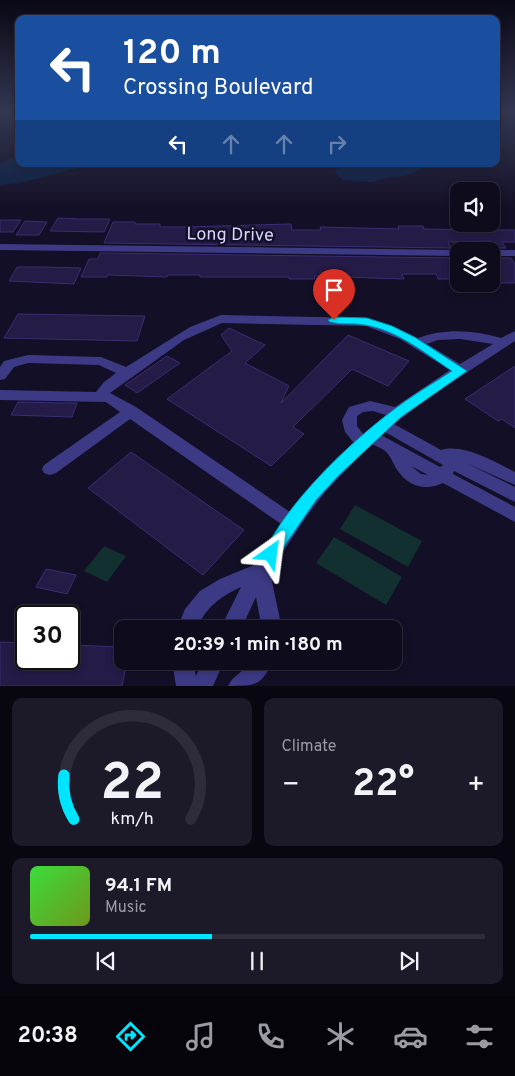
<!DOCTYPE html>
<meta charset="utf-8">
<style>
body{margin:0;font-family:Overpass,sans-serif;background:#1c1929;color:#f1f3f6;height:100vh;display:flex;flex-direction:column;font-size:19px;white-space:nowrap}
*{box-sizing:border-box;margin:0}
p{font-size:16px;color:#9b9ba3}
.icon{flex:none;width:28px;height:28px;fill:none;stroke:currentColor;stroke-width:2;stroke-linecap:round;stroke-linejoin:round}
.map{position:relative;height:686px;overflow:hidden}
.drawer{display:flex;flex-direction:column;gap:12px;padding:12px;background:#08060f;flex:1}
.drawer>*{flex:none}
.top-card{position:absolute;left:15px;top:15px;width:485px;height:152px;border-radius:10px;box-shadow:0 2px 8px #0003,0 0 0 1px #2e2b3b;background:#1a4fa0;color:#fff;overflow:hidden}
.buttons{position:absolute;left:450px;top:182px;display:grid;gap:10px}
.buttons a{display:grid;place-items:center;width:50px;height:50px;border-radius:10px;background:#0e0b1c;box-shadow:0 2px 8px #0003,0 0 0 1px #2e2b3b;font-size:25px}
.speed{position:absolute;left:15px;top:605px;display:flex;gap:10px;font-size:25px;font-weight:700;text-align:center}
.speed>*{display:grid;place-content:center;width:65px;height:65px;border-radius:50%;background:#0e0b1c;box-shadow:0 2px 8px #0003,0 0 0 1px #2e2b3b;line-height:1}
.speed .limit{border:2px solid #111;border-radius:8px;background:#fff;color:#111}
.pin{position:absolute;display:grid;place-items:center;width:42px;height:42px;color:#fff;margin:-51px -21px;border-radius:50% 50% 50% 0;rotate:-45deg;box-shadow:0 0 5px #0007}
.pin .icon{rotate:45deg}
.me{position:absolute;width:55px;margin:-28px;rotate:31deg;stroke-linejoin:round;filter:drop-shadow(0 0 4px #0008)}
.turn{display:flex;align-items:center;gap:18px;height:105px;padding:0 25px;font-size:22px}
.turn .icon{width:65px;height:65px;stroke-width:2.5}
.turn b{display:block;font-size:35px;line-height:42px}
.lanes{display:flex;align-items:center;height:48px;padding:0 25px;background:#0003;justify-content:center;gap:25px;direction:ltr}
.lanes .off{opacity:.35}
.big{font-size:38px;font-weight:700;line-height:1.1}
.drawer .widget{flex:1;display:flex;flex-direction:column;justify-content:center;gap:8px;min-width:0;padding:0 18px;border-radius:10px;background:#1c1929}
.drawer .dial{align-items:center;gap:0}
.dial svg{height:130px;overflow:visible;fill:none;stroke:#2e2b3b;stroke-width:7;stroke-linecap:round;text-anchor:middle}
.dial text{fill:#f1f3f6;stroke:none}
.song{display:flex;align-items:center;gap:15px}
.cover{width:60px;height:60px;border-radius:8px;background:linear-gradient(135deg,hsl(120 70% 55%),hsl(80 70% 35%))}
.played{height:5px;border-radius:2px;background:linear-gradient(90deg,#00e5ff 40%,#2e2b3b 40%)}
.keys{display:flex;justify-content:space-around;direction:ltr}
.heat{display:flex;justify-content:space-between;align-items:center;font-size:28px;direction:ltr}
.drawer .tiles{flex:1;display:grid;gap:12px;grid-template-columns:1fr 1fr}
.widget:last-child{grid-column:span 2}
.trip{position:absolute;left:114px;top:620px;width:288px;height:50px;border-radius:10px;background:#0e0b1c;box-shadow:0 2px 8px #0003,0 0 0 1px #2e2b3b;font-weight:700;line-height:50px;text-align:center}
.dock{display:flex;height:80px;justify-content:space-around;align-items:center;background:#06040b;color:#9b9ba3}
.dock .icon{width:35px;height:35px}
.dock .current{color:#00e5ff}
.dock b{font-size:22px;color:#f1f3f6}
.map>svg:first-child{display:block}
.green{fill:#12302f}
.water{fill:#0a1f44}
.building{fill:#241b47;stroke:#3b2d73}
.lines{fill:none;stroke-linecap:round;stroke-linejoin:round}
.minor{fill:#3d3a85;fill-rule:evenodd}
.route{fill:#00e5ff;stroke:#0095a6}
.labels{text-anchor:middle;stroke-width:5;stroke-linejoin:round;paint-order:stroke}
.street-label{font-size:18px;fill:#d9d4ff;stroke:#130f26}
</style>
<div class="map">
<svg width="515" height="686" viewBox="0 0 515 686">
<rect width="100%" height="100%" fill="#130f26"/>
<path class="green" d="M355 505 422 541 408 567 340 529Z
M334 537 402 577 386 605 316 563Z
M104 546 126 556 107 582 84 571Z"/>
<path class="water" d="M19 155V164H93L19 183 0 185V163Z
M338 164H423L420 170 405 176 389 177 372 182 343 180 335 172Z"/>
<path class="building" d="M58 218 80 219H110L104 232 50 231Z
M0 220H21L13 232H0Z
M25 221 47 222 39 235H16Z
M113 222H135V224H160V227H184L291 224 292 230H321L320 227 399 229 398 226H423L424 229 491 230V224L495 230H515V242H502L506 248H491V241L448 242 451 248 104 243Z
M100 253 455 258 459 266V279H438L436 274H402L404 279 314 276 315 279H289V277H200V275H168L167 277 108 275 107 277H81L89 259H98Z
M491 258H511L515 264V283H500L491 267Z
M17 267H45L81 268 74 284 9 281Z
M18 314 145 316 137 341 4 338Z
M229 328 265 345 245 363 289 386 281 403 348 335 409 361 388 386 352 369 293 427 304 434 271 466 167 399 232 351 221 335Z
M167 356 180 363 137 393 125 385Z
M515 366V428L502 419 498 421 465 399Z
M18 402 64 403H77L72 417 11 415Z
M131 452 244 530 203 575 88 488Z
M46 569 76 575 67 594 36 587Z
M0 642 26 643V659H69V645L122 647V661H127L122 686H0Z"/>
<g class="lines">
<path class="minor" d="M0 244 459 250 463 251H459V256L0 250Z
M491 250H515V256H491V251H487Z
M221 315 367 318 397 328 418 338C445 328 474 330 501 338L515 331V341L429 397 394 424 441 450C463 443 495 462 515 472V485L466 463 515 487V502L454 471 453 474 515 507V522L443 483C426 491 409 487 398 471 394 466 392 459 388 454 385 449 376 446 371 444L326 491 306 517 270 572 282 629H262L256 597 241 629H220L241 587C221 596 205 608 197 629H177L185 609 200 591 220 579 254 565 281 524 130 419 56 473 50 475 44 473 42 469 44 465 120 412 106 402 0 400V390L96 392 104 382 116 373 99 365 28 363 14 367 5 379 0 380V367L4 361 28 355 101 357 126 367 190 327ZM222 323 366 326 400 339 450 370 395 407 370 401 349 407 342 420 345 432 354 443 315 482 290 512 136 407 110 393 184 340ZM460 339 493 344 460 364 427 344 438 340ZM373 411 386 415 363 434 357 426V416L363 412ZM385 432 443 465 440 467 381 435ZM411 466 428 475 421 474Z
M172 661H192L196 676 203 661H224L213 686H176Z
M251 661H273C261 686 256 686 228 686 233 675 245 671 251 661Z"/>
</g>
<linearGradient id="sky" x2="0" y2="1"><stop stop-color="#0a0815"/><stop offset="0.54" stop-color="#333752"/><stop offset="1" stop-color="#333752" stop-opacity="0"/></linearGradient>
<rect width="515" height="209" fill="url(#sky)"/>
<path class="route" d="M334 317 367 318 392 326 416 338 467 371 401 417 338 476 316 500 287 542 277 559 271 561 265 559 263 554C287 503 347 445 392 411 411 396 432 384 452 371 426 354 397 330 365 325 354 323 341 325 330 322L328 320Z"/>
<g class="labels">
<g class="street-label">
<text transform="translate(230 234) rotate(1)" y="6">Long Drive</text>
</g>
</g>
</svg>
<div class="buttons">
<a><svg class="icon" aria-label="sound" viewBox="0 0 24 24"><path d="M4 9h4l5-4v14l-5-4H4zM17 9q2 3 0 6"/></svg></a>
<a><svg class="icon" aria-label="layers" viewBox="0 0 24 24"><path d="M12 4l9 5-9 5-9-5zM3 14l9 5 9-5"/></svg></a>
</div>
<div class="speed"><div class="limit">30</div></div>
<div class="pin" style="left:334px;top:320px;background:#d93025"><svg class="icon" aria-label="arrive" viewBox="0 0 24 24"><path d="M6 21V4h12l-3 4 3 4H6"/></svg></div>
<svg class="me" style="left:271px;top:554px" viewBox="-20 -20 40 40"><path d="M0-17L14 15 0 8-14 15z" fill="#00e5ff" stroke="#fff" stroke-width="4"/></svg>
<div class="trip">20:39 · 1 min · 180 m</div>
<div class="top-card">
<div class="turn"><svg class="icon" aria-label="left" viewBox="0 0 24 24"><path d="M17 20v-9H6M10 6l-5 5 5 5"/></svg><div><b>120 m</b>Crossing Boulevard</div></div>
<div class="lanes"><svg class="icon" aria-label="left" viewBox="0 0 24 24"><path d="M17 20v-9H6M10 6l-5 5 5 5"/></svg><svg class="icon off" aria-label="ahead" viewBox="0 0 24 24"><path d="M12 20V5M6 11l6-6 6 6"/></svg><svg class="icon off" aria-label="ahead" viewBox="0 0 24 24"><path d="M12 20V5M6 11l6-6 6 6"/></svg><svg class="icon off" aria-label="right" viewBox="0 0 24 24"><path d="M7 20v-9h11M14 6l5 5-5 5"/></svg></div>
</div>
</div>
<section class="drawer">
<div class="tiles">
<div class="widget dial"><svg viewBox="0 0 100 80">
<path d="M14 69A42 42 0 1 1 86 69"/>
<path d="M14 69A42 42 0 0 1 8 42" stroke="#00e5ff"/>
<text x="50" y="56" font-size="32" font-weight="700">22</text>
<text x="50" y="72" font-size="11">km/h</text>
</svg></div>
<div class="widget"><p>Climate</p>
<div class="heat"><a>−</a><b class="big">22°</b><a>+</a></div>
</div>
<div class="widget">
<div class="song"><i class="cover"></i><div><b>94.1 FM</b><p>Music</p></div></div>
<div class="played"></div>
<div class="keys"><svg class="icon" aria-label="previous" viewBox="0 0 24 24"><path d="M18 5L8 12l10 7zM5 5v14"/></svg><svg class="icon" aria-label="pause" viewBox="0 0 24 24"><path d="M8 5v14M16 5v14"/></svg><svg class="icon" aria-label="next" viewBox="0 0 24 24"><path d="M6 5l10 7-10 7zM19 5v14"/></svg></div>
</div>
</div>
</section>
<nav class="dock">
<b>20:38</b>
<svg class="icon current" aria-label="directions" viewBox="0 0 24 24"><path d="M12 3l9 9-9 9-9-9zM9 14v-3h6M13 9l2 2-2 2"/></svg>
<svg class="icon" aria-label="music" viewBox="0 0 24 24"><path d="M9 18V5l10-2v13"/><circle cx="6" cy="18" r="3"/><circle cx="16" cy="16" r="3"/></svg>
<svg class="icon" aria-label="phone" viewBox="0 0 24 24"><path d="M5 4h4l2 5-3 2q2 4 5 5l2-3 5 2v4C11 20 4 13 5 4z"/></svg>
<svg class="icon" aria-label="climate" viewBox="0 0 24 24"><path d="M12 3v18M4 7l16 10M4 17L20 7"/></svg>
<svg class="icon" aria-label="car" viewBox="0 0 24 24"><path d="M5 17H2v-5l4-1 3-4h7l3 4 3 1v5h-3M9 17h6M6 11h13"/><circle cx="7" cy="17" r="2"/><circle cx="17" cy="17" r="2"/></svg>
<svg class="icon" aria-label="filters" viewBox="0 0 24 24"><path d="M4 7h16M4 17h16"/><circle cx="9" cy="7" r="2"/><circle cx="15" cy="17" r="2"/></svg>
</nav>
